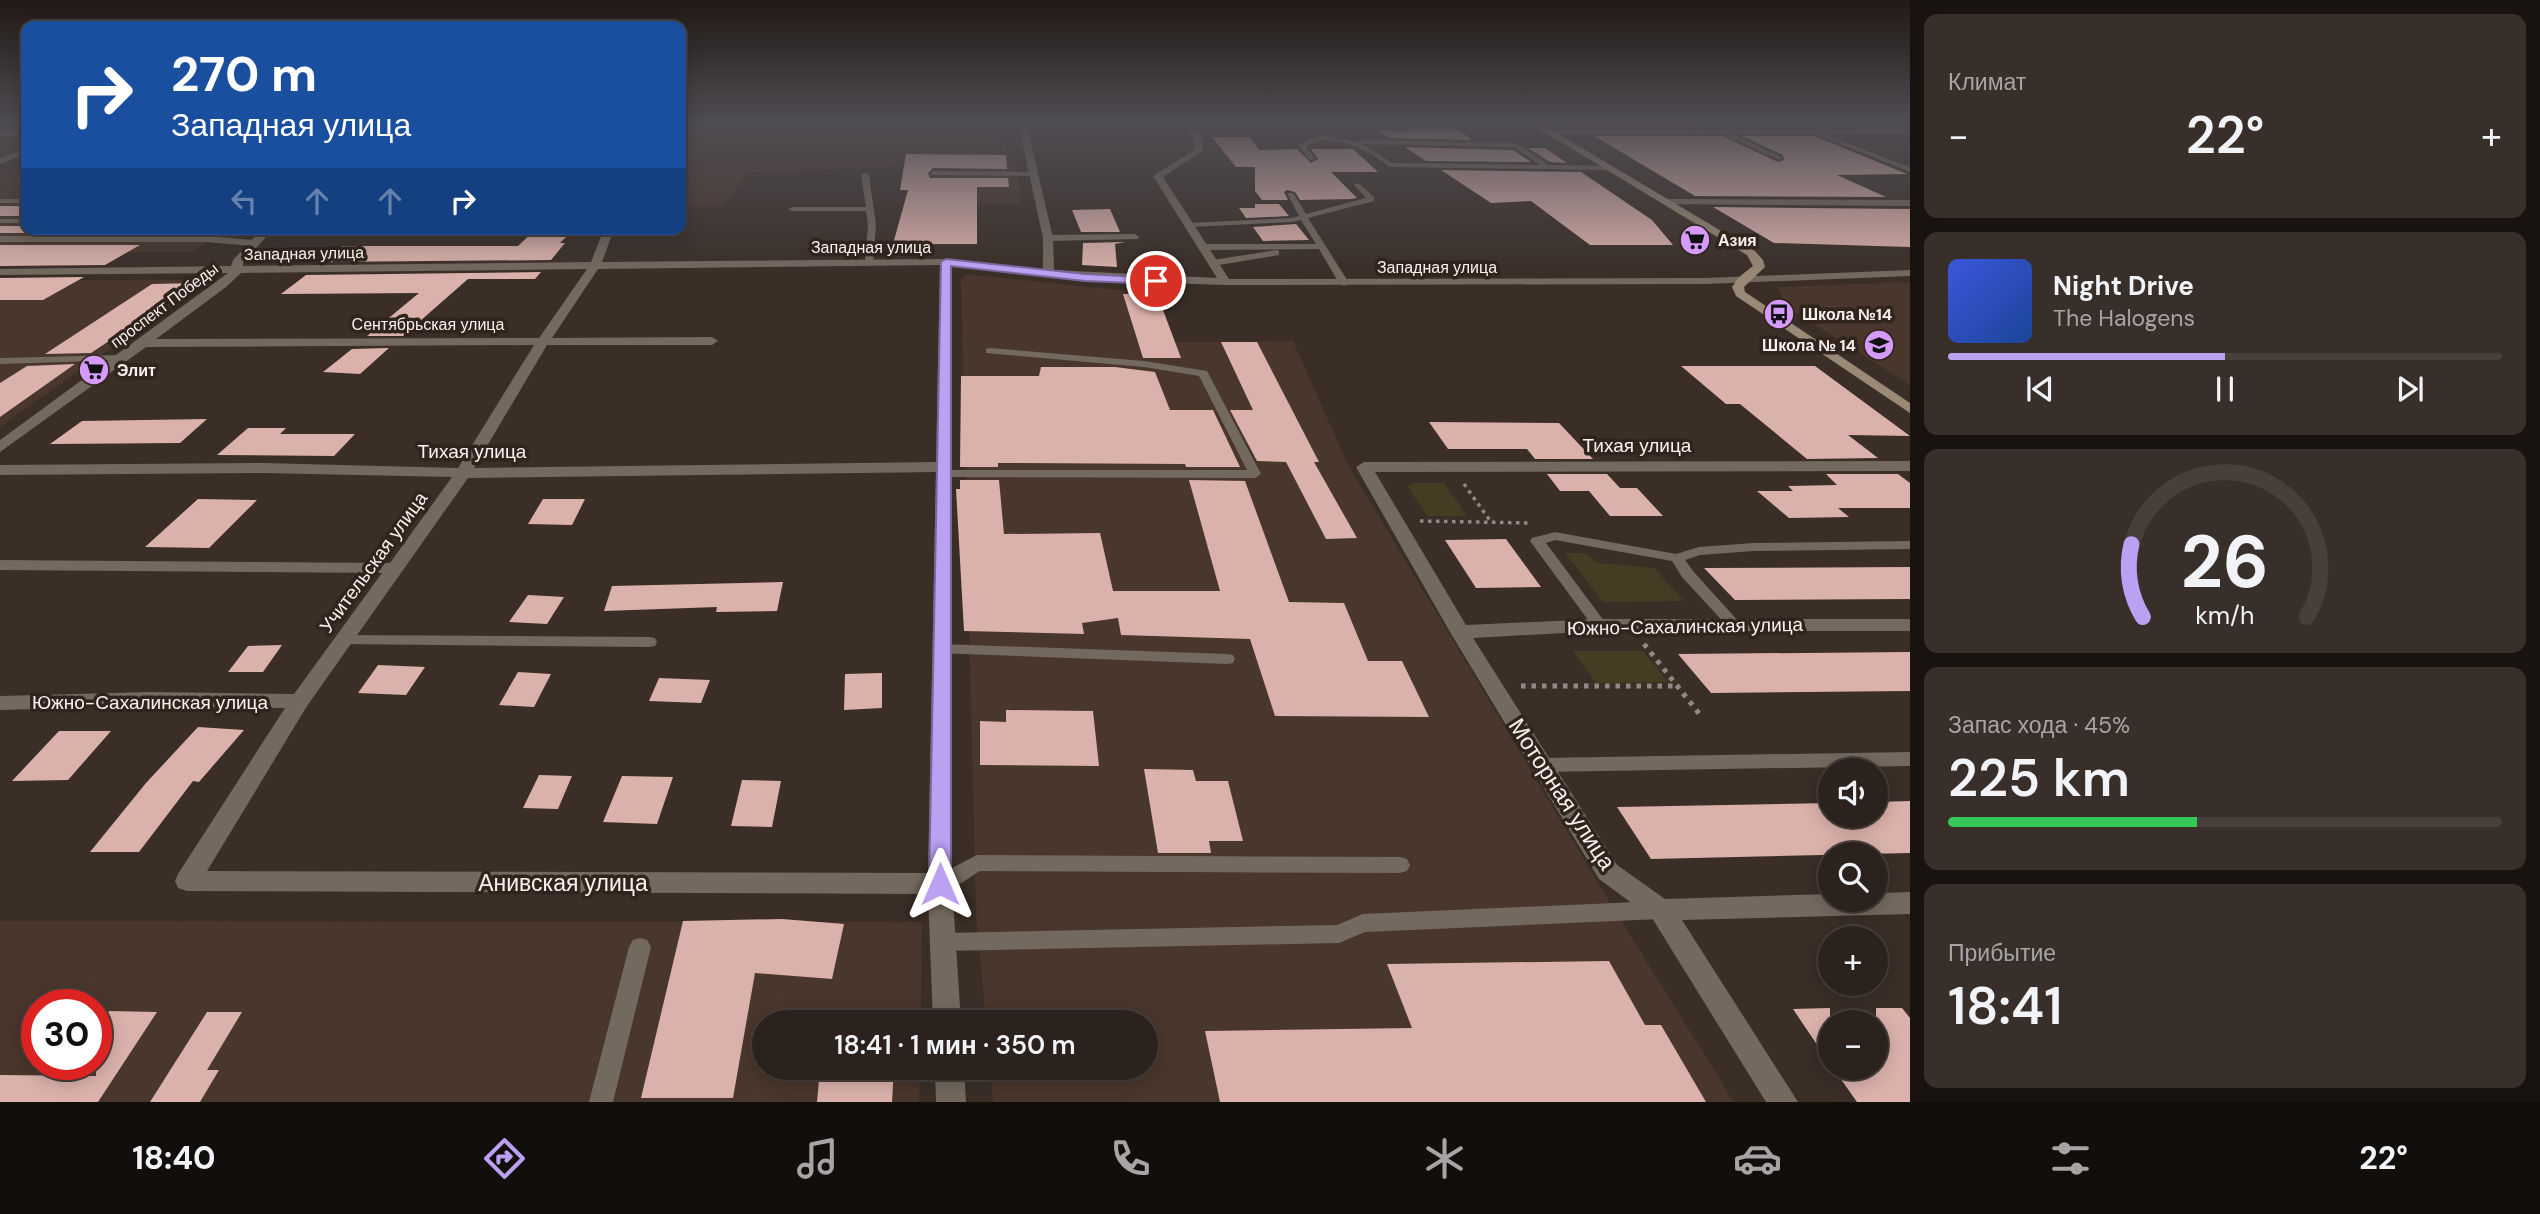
<!DOCTYPE html>
<html lang="ru">
<meta charset="utf-8">
<style>
body{margin:0;font-family:"DM Sans",sans-serif;background:#382f2a;color:#f1f3f6;height:100vh;display:flex;flex-direction:column;font-size:26px;white-space:nowrap}
*{box-sizing:border-box;margin:0}
p{font-size:23px;color:#a6a4a4}
.icon{flex:none;width:38px;height:38px;fill:none;stroke:currentColor;stroke-width:2;stroke-linecap:round;stroke-linejoin:round}
.map{position:relative;flex:1;overflow:hidden}
.details{display:flex;flex-direction:column;gap:14px;padding:14px;background:#181310;width:630px}
.details>*{flex:none}
.banner{position:absolute;left:21px;top:21px;width:665px;height:214px;border-radius:14px;box-shadow:0 4px 18px #0003,0 0 0 2px #483f3b;background:#1a4fa0;color:#fff;overflow:hidden}
.tools{position:absolute;left:1818px;top:758px;display:grid;gap:14px}
.tools a{display:grid;place-items:center;width:70px;height:70px;border-radius:50%;background:#2c221d;box-shadow:0 4px 18px #0003,0 0 0 2px #483f3b;font-size:35px}
.speed{position:absolute;left:21px;top:989px;display:flex;gap:14px;font-size:35px;font-weight:700;text-align:center}
.speed>*{display:grid;place-content:center;width:91px;height:91px;border-radius:50%;background:#2c221d;box-shadow:0 4px 18px #0003,0 0 0 2px #483f3b;line-height:1}
.speed .limit{border:10px solid #d22;background:#fff;color:#111}
.pin{position:absolute;display:grid;place-items:center;width:60px;height:60px;color:#fff;margin:-30px;border:4px solid #fff;border-radius:50%;box-shadow:0 2px 7px #0007}
.me{position:absolute;width:77px;margin:-38px;rotate:0deg;stroke-linejoin:round;filter:drop-shadow(0 0 5px #0008)}
.turn{display:flex;align-items:center;gap:24px;height:147px;padding:0 35px;font-size:32px}
.turn .icon{width:91px;height:91px;stroke-width:2.5}
.turn b{display:block;font-size:49px;line-height:60px}
.lanes{display:flex;align-items:center;height:66px;padding:0 35px;background:#0003;justify-content:center;gap:35px;direction:ltr}
.lanes .off{opacity:.35}
.big{font-size:52px;font-weight:600;line-height:1.1}
.details .card{flex:1;display:flex;flex-direction:column;justify-content:center;gap:10px;min-width:0;padding:0 24px;border-radius:14px;background:#382f2a}
.details .dial{align-items:center;gap:0}
.dial svg{height:182px;overflow:visible;fill:none;stroke:#483f3b;stroke-width:7;stroke-linecap:round;text-anchor:middle}
.dial text{fill:#f1f3f6;stroke:none}
.song{display:flex;align-items:center;gap:21px}
.cover{width:84px;height:84px;border-radius:10px;background:linear-gradient(135deg,hsl(230 70% 55%),hsl(220 70% 35%))}
.played{height:7px;border-radius:4px;background:linear-gradient(90deg,#bca0f2 50%,#483f3b 50%)}
.keys{display:flex;justify-content:space-around;direction:ltr}
.heat{display:flex;justify-content:space-between;align-items:center;font-size:38px;direction:ltr}
.charge{height:10px;border-radius:5px;background:linear-gradient(90deg,#34c759 45%,#483f3b 0)}
.trip{position:absolute;left:752px;top:1010px;width:406px;height:70px;border-radius:35px;background:#2c221d;box-shadow:0 4px 18px #0003,0 0 0 2px #483f3b;font-weight:600;line-height:70px;text-align:center}
.dock{display:flex;height:112px;justify-content:space-around;align-items:center;background:#120e0c;color:#a6a4a4}
.dock .icon{width:49px;height:49px}
.dock .on{color:#bca0f2}
.dock b{font-size:32px;color:#f1f3f6}
main{display:flex;flex:1;min-height:0}
.map>svg:first-child{display:block}
.built{fill:#49362c;fill-rule:evenodd}
.green{fill:#453c23}
.building{fill:#dbb2ab}
.lines{fill:none;stroke-linecap:round;stroke-linejoin:round}
.path-far1{stroke:#938883;stroke-width:3.5;stroke-dasharray:3.5 4.5;stroke-linecap:butt}
.path{stroke:#938883;stroke-width:5;stroke-dasharray:4.5 6;stroke-linecap:butt}
.lane{fill:#74695e;fill-rule:evenodd}
.street{fill:#74695e;fill-rule:evenodd}
.secondary{fill:#998976;fill-rule:evenodd}
.route{fill:#bca0f2;stroke:#7a689d;stroke-width:2}
.labels{text-anchor:middle;stroke-width:7;stroke-linejoin:round;paint-order:stroke}
.far-poi-label{font-size:16px;font-weight:bold;fill:#faf1ed;stroke:#30241d;text-anchor:start}
.far-street-label{font-size:16px;fill:#faf1ed;stroke:#30241d}
.street-label{font-size:19px;fill:#faf1ed;stroke:#30241d}
.near-street-label{font-size:23px;fill:#faf1ed;stroke:#30241d}
</style>
<main>
<div class="map">
<svg width="1910" height="1102" viewBox="0 0 1910 1102">
<rect width="100%" height="100%" fill="#3a2e27"/>
<path class="built" d="M0 122H26V141L0 153Z
M681 122H1000L1007 155H1016L1021 204 940 203 909 178 905 155 891 167 749 172 722 207H681Z
M26 162V229H228L192 252 0 253V173Z
M965 274 1157 294 1175 342 1293 341 1348 465 1607 898 1734 1102H993L990 1068H1146V1022H986L976 916 961 282Z
M0 280H207L0 427Z
M1910 282V385L1785 306 1778 287Z
M0 921 922 922 921 1022H765V1068H920L919 1102H0ZM37 1004H96V1064H37Z"/>
<path class="green" d="M1415 483H1444L1467 516H1427L1407 486Z
M1565 553H1585L1598 563 1654 568 1684 601 1603 602Z
M1573 651H1643L1668 682 1596 683Z"/>
<path class="building" d="M1570 122H1694L1703 127H1579Z
M1409 129H1458L1472 140 1390 138 1379 131H1411Z
M1594 136H1722L1778 162 1784 160 1783 155 1742 136H1814L1907 174 1837 175 1886 197 1695 196Z
M1212 137H1250L1259 150 1297 149 1311 163 1318 159 1311 149H1353L1378 172H1331L1357 198 1351 199 1300 200 1295 192 1287 190 1284 192 1288 200H1262L1255 191V167H1236Z
M1405 147 1513 150 1531 162 1426 161Z
M1528 148H1545L1567 163 1550 162Z
M906 154 1006 155 1007 169 933 168 928 173 930 178H1008L1009 187H977V244H893L908 190H900Z
M1441 170 1581 172 1652 220 1673 245H1590L1531 201 1491 203Z
M1255 204H1279L1289 216 1246 218 1239 208H1255Z
M0 206H26V216H0Z
M1713 207 1910 209V247L1774 243Z
M1110 209 1120 232H1081L1072 210Z
M1296 224 1309 240 1263 241 1253 227Z
M0 226H26V229H167L160 233H0Z
M536 229H574L560 243H565L551 260 322 262 343 246H518Z
M1125 242 1115 244 1117 267 1082 265 1083 243Z
M0 245H140L105 265 0 266Z
M541 272 535 279H468L403 336H367L419 293 281 294 306 275Z
M84 277 43 300H0V278Z
M196 283 114 341H109L91 353 45 354 152 284Z
M1123 294H1157L1181 358H1143Z
M1221 342H1257L1319 462H1314L1357 538 1326 539 1286 462 1257 461 1230 410H1253Z
M389 348 360 374 323 372 352 349Z
M75 364 0 417V383L27 366Z
M1681 366H1815L1910 436 1848 435 1878 458 1807 459 1740 404H1726Z
M1041 367H1115L1155 372 1170 410H1213L1240 467H1186L1185 464 998 463V467H960L961 376H1039Z
M207 419 180 443 50 444 82 421Z
M1429 422 1559 423 1593 459H1535L1527 449H1448Z
M248 428H286L280 434H355L334 456 217 455Z
M1547 474H1607L1620 488H1637L1663 516H1610L1589 491H1560Z
M1826 474H1898L1910 483V508H1838L1849 517 1789 518 1757 491H1793L1788 486 1837 485Z
M960 480H999L1004 534 1100 533 1113 591H1220L1189 480 1245 481 1289 602 1344 603 1368 661H1402L1429 717 1275 716 1250 639 1121 635 1118 618 1082 623 1084 634 964 631 956 489H960Z
M198 499 257 500 209 548 145 547Z
M543 499H585L572 525 528 524Z
M1506 539 1541 587 1476 588 1445 540Z
M1910 567V599L1735 600 1704 568Z
M783 582 777 611 716 612 717 607 604 611 612 586Z
M528 595 564 597 547 624 509 622Z
M282 645 263 672H228L248 646Z
M1910 652V691L1711 693 1678 654Z
M378 665 425 667 406 695 358 693Z
M518 672 551 674 534 707 499 705Z
M882 673V708L844 710 845 674Z
M659 678 710 680 701 703 649 701Z
M1006 710 1093 711 1099 766 980 765V721L1006 722Z
M198 727 244 730 199 782 193 781 139 852H90L146 783Z
M59 731H111L68 780 12 781Z
M1144 769 1193 770 1196 781H1228L1243 841H1209L1211 853H1158Z
M539 775 572 776 558 809 523 808Z
M622 776 673 777 657 824 603 822Z
M742 780 781 781 772 827 731 826Z
M1910 801V853L1651 859 1617 807 1830 803V816H1876V802Z
M782 919 844 924 832 979 755 973 733 1098H641L683 921Z
M1609 961 1645 1025H1661L1706 1102H1220L1205 1031 1412 1028 1387 964Z
M1830 1008V1064L1793 1009Z
M1876 1008H1902L1910 1018V1102H1857L1833 1068H1876Z
M109 1011 157 1012 98 1102H0V1075L96 1076V1030Z
M207 1012H242L207 1070H219L200 1102H150Z
M820 1068H894L892 1102H817Z"/>
<g class="lines">
<path class="path-far1" d="M1464 484 1491 522
M1420 521 1530 523"/>
<path class="path" d="M1644 644 1701 716
M1521 686H1677"/>
<path class="lane" d="M1418 122H1426L1427 124 1424 126Z
M1721 129 1781 157 1782 158 1777 159 1719 132Z
M1811 130 1910 167V172L1811 132Z
M26 131V135L0 136V132Z
M1322 136 1357 142 1360 140 1516 143 1549 165 1609 166 1613 168 1609 170 1390 167 1370 153 1346 143 1322 140 1305 146 1315 159 1310 160 1298 146 1308 139ZM1362 144 1514 147 1540 165 1392 163Z
M933 171 1033 172 1037 174 1033 176 930 175Z
M865 173 869 175 876 225 873 263 869 266 865 263 868 225 866 211H792L788 209 792 207H866L861 175Z
M18 181H26V185H18Z
M1358 183 1374 197V201L1308 218 1349 283 1344 286 1339 283 1319 249 1203 250 1199 247 1203 244H1316L1301 220 1292 222 1189 227 1185 225 1189 223 1292 218 1299 216 1287 193H1293L1306 214 1366 198 1354 185Z
M0 199H26V203H0Z
M0 219H26V223H0Z
M1135 234 1139 237 1138 239 1048 241 1044 238 1048 235Z
M0 236H206L254 240 258 243 254 246 206 242H0Z
M1276 250 1279 251V255L1213 266 1209 263 1213 260Z
M990 348 1144 361 1207 371 1261 474 1255 478 940 477 938 474 944 470H1247L1199 376 1144 367 986 353V349Z
M123 355 127 356V360L0 364V358Z
M1555 532 1676 554 1699 547 1754 543 1910 541V549L1754 551 1700 555 1685 560 1693 571 1739 622 1742 625 1739 628H1729L1682 577 1672 561 1555 540 1546 543 1607 625 1599 630 1594 628 1530 541 1532 538Z
M344 635 649 637 655 638 657 642 655 646 649 647 338 644 336 640 338 636Z
M942 644 1227 654 1233 655 1235 659 1233 663 1227 664 936 653 934 649 936 645Z
M1910 752V766L1542 772 1536 770 1533 765 1536 760 1542 758Z
M977 855 1400 857 1407 859 1410 865 1407 871 1400 873 980 871C967 879 948 895 933 890L930 884 933 878Z
M1660 901 1667 904 1670 910 1667 916 1660 919 1365 932 1339 943 943 951 936 949 932 942 936 935 943 933 1337 925 1363 914Z
M640 938 647 940 651 947 613 1102H589L629 947 633 940Z"/>
<path class="street" d="M1018 122H1026L1053 238 1054 270 1217 278 1153 176 1194 150C1198 138 1189 131 1181 122H1190C1198 131 1206 138 1202 151L1163 177 1229 279 1705 278 1910 270V276L1705 284 1225 285 1085 280 952 266V884L961 1022H933L928 894 187 891 178 888 175 881 178 874 285 708 151 706 0 710V696L151 692 294 694 382 573 0 570V560L390 563 452 477 263 473 0 475V465L263 463 458 468 534 345 146 347 0 452V440L228 273 0 275V269L231 266 233 260 262 229H273L243 263V266L591 262 604 229H614L602 262 946 259 1043 269V238ZM940 265 936 462 474 468 547 345H712L718 341 712 337 552 338 598 269ZM587 269 539 338 156 339 226 287 241 273ZM936 472 928 873 207 871 307 706 468 478Z
M1910 129V133L1549 134 1545 132 1549 130Z
M26 149V154L0 164V158Z
M1667 199 1910 200V206L1664 204V200Z
M1910 461V471L1375 472 1466 625 1599 619H1910V631H1599L1473 638 1617 865 1665 899 1830 894V900H1876V893L1910 892V914L1682 920 1798 1102H1766L1652 918 1599 879 1450 632 1356 467 1364 462Z
M935 1068H964L966 1102H936Z"/>
<path class="secondary" d="M1528 122H1538L1755 251 1763 260 1765 267 1744 287 1745 292 1910 403V413L1736 296 1732 287 1739 277 1753 266 1747 255Z"/>
</g>
<linearGradient id="sky" x2="0" y2="1"><stop stop-color="#201915"/><stop offset="0.44" stop-color="#4f4c52"/><stop offset="1" stop-color="#4f4c52" stop-opacity="0"/></linearGradient>
<rect width="1910" height="277" fill="url(#sky)"/>
<path class="route" d="M946 259 1085 274 1156 278 1161 281 1156 284 1085 281 951 266V884L948 891 940 894 932 891 929 884 941 262Z"/>
<defs>
<g id="supermarket-disc" transform="scale(1.575)"><circle r="9.5" fill="#d69bfa" stroke="#30241d"/><path d="M-6-5.5h2.5l.6 2H6L4.5 2H-2.5L-4.4-4H-6ZM-1.5 3.2a1.3 1.3 0 1 0 .1 0ZM3 3.2a1.3 1.3 0 1 0 .1 0Z" fill="#111"/></g>
<g id="bus-disc" transform="scale(1.575)"><circle r="9.5" fill="#d69bfa" stroke="#30241d"/><path d="M-5-6H5V4H4V6H2V4H-2V6H-4V4H-5ZM-3.5-4V0h7V-4ZM-3.5 1.2v1.5H-2V1.2ZM2 1.2v1.5H3.5V1.2Z" fill="#111"/></g>
<g id="school-disc" transform="scale(1.575)"><circle r="9.5" fill="#d69bfa" stroke="#30241d"/><path d="M0-5L7-2L0 1L-7-2ZM-4 1L0 2.5L4 1V4Q0 6-4 4Z" fill="#111"/></g>
</defs>
<g fill-rule="evenodd">
<use href="#supermarket-disc" x="1695" y="240"/>
<use href="#bus-disc" x="1779" y="314"/>
<use href="#school-disc" x="1879" y="345"/>
<use href="#supermarket-disc" x="94" y="370"/>
</g>
<g class="labels">
<g class="far-poi-label">
<text x="1718" y="246">Азия</text>
<text x="1802" y="320">Школа №14</text>
<text x="1856" y="351" text-anchor="end">Школа № 14</text>
<text x="117" y="376">Элит</text>
</g>
<g class="far-street-label">
<text x="871" y="253">Западная улица</text>
<text transform="translate(304 253) rotate(-1)" y="6">Западная улица</text>
<text x="1437" y="273">Западная улица</text>
<text transform="translate(164 305) rotate(-37)" y="6">проспект Победы</text>
<text x="428" y="330">Сентябрьская улица</text>
</g>
<g class="street-label">
<text x="1637" y="452">Тихая улица</text>
<text x="472" y="458">Тихая улица</text>
<text transform="translate(373 562) rotate(-54)" y="7">Учительская улица</text>
<text transform="translate(1685 626) rotate(-1)" y="7">Южно-Сахалинская улица</text>
<text x="150" y="709">Южно-Сахалинская улица</text>
</g>
<g class="near-street-label">
<text transform="translate(1562 794) rotate(57)" y="8">Моторная улица</text>
<text x="563" y="891">Анивская улица</text>
</g>
</g>
</svg>
<div class="tools">
<a><svg class="icon" aria-label="sound" viewBox="0 0 24 24"><path d="M4 9h4l5-4v14l-5-4H4zM17 9q2 3 0 6"/></svg></a>
<a><svg class="icon" aria-label="search" viewBox="0 0 24 24"><circle cx="10" cy="10" r="6"/><path d="M15 15l6 6"/></svg></a>
<a>+</a>
<a>−</a>
</div>
<div class="speed"><div class="limit">30</div></div>
<div class="pin" style="left:1156px;top:281px;background:#d93025"><svg class="icon" aria-label="arrive" viewBox="0 0 24 24"><path d="M6 21V4h12l-3 4 3 4H6"/></svg></div>
<svg class="me" style="left:940px;top:884px" viewBox="-20 -20 40 40"><path d="M0-17L14 15 0 8-14 15z" fill="#bca0f2" stroke="#fff" stroke-width="4"/></svg>
<div class="trip">18:41 · 1 мин · 350 m</div>
<div class="banner">
<div class="turn"><svg class="icon" aria-label="right" viewBox="0 0 24 24"><path d="M7 20v-9h11M14 6l5 5-5 5"/></svg><div><b>270 m</b>Западная улица</div></div>
<div class="lanes"><svg class="icon off" aria-label="left" viewBox="0 0 24 24"><path d="M17 20v-9H6M10 6l-5 5 5 5"/></svg><svg class="icon off" aria-label="ahead" viewBox="0 0 24 24"><path d="M12 20V5M6 11l6-6 6 6"/></svg><svg class="icon off" aria-label="ahead" viewBox="0 0 24 24"><path d="M12 20V5M6 11l6-6 6 6"/></svg><svg class="icon" aria-label="right" viewBox="0 0 24 24"><path d="M7 20v-9h11M14 6l5 5-5 5"/></svg></div>
</div>
</div>
<section class="details">
<div class="card"><p>Климат</p>
<div class="heat"><a>−</a><b class="big">22°</b><a>+</a></div>
</div>
<div class="card">
<div class="song"><i class="cover"></i><div><b>Night Drive</b><p>The Halogens</p></div></div>
<div class="played"></div>
<div class="keys"><svg class="icon" aria-label="previous" viewBox="0 0 24 24"><path d="M18 5L8 12l10 7zM5 5v14"/></svg><svg class="icon" aria-label="pause" viewBox="0 0 24 24"><path d="M8 5v14M16 5v14"/></svg><svg class="icon" aria-label="next" viewBox="0 0 24 24"><path d="M6 5l10 7-10 7zM19 5v14"/></svg></div>
</div>
<div class="card dial"><svg viewBox="0 0 100 80">
<path d="M14 69A42 42 0 1 1 86 69"/>
<path d="M14 69A42 42 0 0 1 9 37" stroke="#bca0f2"/>
<text x="50" y="56" font-size="32" font-weight="700">26</text>
<text x="50" y="72" font-size="11">km/h</text>
</svg></div>
<div class="card"><p>Запас хода · 45%</p><b class="big">225 km</b><div class="charge"></div></div>
<div class="card"><p>Прибытие</p><b class="big">18:41</b></div>
</section>
</main>
<nav class="dock">
<b>18:40</b>
<svg class="icon on" aria-label="directions" viewBox="0 0 24 24"><path d="M12 3l9 9-9 9-9-9zM9 14v-3h6M13 9l2 2-2 2"/></svg>
<svg class="icon" aria-label="music" viewBox="0 0 24 24"><path d="M9 18V5l10-2v13"/><circle cx="6" cy="18" r="3"/><circle cx="16" cy="16" r="3"/></svg>
<svg class="icon" aria-label="phone" viewBox="0 0 24 24"><path d="M5 4h4l2 5-3 2q2 4 5 5l2-3 5 2v4C11 20 4 13 5 4z"/></svg>
<svg class="icon" aria-label="climate" viewBox="0 0 24 24"><path d="M12 3v18M4 7l16 10M4 17L20 7"/></svg>
<svg class="icon" aria-label="car" viewBox="0 0 24 24"><path d="M5 17H2v-5l4-1 3-4h7l3 4 3 1v5h-3M9 17h6M6 11h13"/><circle cx="7" cy="17" r="2"/><circle cx="17" cy="17" r="2"/></svg>
<svg class="icon" aria-label="filters" viewBox="0 0 24 24"><path d="M4 7h16M4 17h16"/><circle cx="9" cy="7" r="2"/><circle cx="15" cy="17" r="2"/></svg>
<b>22°</b>
</nav>
